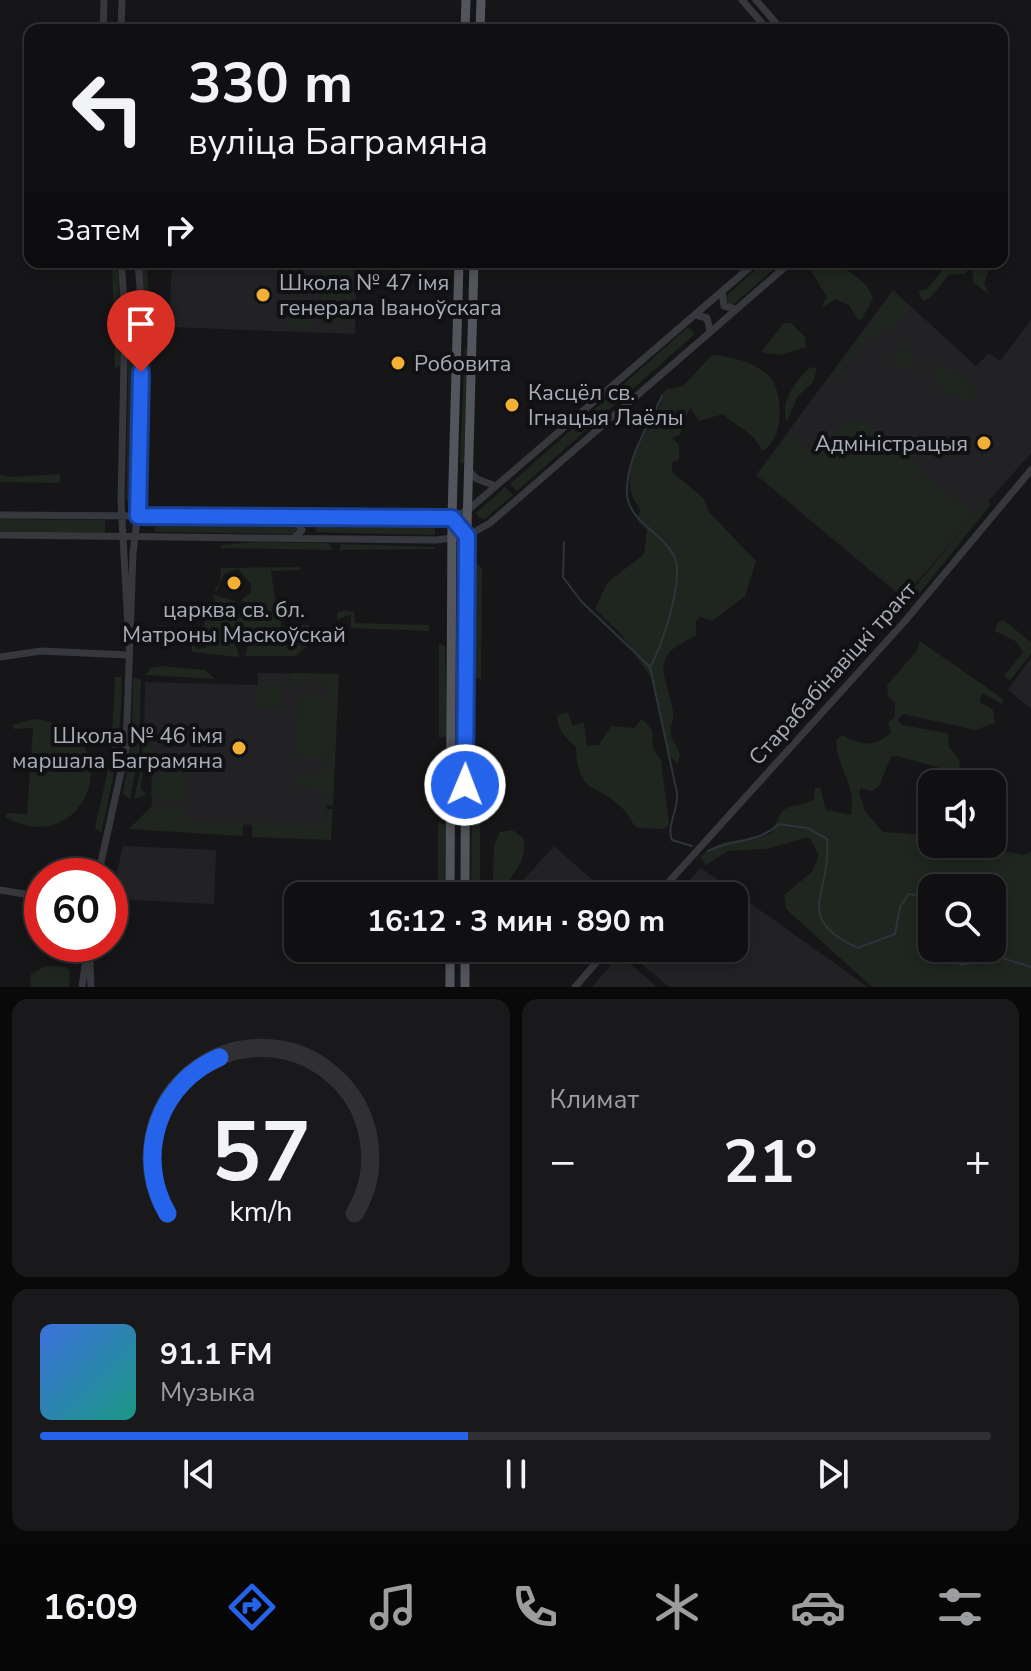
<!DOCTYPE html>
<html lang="ru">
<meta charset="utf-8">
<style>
body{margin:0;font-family:"Nunito Sans",sans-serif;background:#19191b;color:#f1f3f6;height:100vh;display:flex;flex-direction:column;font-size:30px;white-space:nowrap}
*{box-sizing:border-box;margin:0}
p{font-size:26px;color:#9c9d9f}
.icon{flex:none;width:44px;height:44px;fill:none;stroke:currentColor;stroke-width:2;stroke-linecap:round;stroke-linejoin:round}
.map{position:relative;height:987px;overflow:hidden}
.panel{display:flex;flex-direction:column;gap:12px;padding:12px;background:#09090a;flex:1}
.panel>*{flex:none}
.hud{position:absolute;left:24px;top:24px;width:984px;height:244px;border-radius:16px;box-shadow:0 4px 12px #0003,0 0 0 2px #303032;background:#101012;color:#f1f3f6;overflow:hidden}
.fabs{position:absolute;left:918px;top:770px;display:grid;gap:16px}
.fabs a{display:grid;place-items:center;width:88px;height:88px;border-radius:16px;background:#101012;box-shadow:0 4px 12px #0003,0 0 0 2px #303032;font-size:40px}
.speed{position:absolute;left:24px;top:858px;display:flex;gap:16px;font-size:40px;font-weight:700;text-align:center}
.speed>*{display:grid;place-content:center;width:104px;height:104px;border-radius:50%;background:#101012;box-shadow:0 4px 12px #0003,0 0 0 2px #303032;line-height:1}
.speed .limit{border:12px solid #d22;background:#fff;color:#111}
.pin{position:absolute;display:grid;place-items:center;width:68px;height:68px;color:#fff;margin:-82px -34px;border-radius:50% 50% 50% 0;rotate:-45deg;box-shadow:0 0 8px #0007}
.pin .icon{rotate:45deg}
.me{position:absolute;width:88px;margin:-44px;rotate:1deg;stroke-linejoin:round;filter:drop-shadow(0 0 6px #0008)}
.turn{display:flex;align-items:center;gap:28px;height:168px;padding:0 32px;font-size:36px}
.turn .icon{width:104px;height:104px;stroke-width:2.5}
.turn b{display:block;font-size:56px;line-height:68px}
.then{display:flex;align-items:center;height:76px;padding:0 32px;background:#0003;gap:16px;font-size:30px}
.big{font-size:60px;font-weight:700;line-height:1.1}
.panel .card{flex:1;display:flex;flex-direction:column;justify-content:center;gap:12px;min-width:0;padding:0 28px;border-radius:16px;background:#19191b}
.panel .dial{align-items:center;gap:0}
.dial svg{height:208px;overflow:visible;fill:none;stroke:#303032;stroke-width:7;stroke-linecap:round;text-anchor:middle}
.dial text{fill:#f1f3f6;stroke:none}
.song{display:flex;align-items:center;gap:24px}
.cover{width:96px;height:96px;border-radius:12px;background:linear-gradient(135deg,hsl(220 70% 55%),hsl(170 70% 35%))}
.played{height:8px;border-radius:4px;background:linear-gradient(90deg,#2563eb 45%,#303032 45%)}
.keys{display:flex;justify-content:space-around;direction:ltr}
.heat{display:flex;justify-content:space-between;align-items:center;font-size:44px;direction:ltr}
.panel .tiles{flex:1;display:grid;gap:12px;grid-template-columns:1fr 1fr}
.card:last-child{grid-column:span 2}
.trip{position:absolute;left:284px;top:882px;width:464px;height:80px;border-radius:16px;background:#101012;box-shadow:0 4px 12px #0003,0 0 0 2px #303032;font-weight:700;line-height:80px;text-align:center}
.menu{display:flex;height:128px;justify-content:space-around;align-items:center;background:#060607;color:#9c9d9f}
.menu .icon{width:56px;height:56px}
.menu .on{color:#2563eb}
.menu b{font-size:36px;color:#f1f3f6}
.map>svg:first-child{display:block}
.built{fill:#222225}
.green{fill:#1e261f;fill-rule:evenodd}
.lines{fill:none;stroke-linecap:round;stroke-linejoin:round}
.stream{stroke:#2c353c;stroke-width:2}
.minor{stroke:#37383d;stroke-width:7}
.major{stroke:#53555c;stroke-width:9}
.route-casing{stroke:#184099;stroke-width:20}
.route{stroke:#2563eb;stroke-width:14}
.poi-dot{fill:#f2b134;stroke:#111113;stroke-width:3}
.labels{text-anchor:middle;stroke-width:8;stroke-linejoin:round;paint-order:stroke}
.poi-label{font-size:22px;fill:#a8adb8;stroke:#111113;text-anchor:start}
.street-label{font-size:22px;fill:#a8adb8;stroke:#111113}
</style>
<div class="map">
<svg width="1031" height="987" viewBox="0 0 1031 987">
<rect width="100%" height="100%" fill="#161618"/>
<path class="built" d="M172 262H357L355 334 169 327Z
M893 290 976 366 989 353 1000 361 1031 320V453L903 598 756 475Z
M1031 658V709L1008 690Z
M258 673 332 674 326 827 151 822 154 755 144 740 145 682 258 685Z
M123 846 216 850 214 904 111 899Z
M554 846 606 892 602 896H519V885Z
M701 868 868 987H669L625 950 734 948V896H675Z
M619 955H620L657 987H592Z"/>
<path class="green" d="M112 262H117L121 314 120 366 115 369Z
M141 262H147L151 345 146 340Z
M324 262H351L350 311 341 323H331L323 313Z
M764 262H782L734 304H728L726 296Z
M828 262C846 269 867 279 873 299L862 319 858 320 849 305 836 299 821 308 827 297 810 269 813 263Z
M949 262H984L989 270 984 284 989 294 974 283 971 265 965 274 949 275 930 298 923 301 918 292 928 288Z
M893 293 909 307C901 321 881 337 866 340L830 383 828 381Z
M289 305H310V329L289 328Z
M134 308 138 311 135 500H126L129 312Z
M784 323H791L805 337 806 347 781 355 761 352Z
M688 327 695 334 517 491 510 484Z
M908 339C907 353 918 361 918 376L903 363 899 367 890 360Z
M465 346 467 349 464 463H460Z
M151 350 149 454 146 456V354Z
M712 355C729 356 753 362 766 373 785 388 785 441 762 451 756 433 736 427 723 414L699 421 690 407 680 434 672 438 679 445V460L672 462V472L703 498 710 513 756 561 745 596 712 621 700 617 696 621V636C648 657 665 670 673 711 675 720 669 726 671 735 674 746 684 752 677 763L669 755 652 679 621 634 595 609 607 583 644 554 647 530 638 522 640 509C618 481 635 453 649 426 653 419 654 410 661 404L660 396 667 389 683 386Z
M940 365 966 379 963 387 974 386 971 401C955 394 936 396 932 373Z
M817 367 813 382 798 396 787 421C779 402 796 382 809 368Z
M859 419 911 451 923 476 974 511 903 595 758 475 789 434 813 452 850 420Z
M0 474 9 477 60 474V483L0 482Z
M505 487 513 495 485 519 479 518 476 513Z
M987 501 991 504 910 605 904 600Z
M0 519 105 520V533L0 531Z
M156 521 292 522 298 528 293 534 155 532Z
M321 522 435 523V535L317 532 314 526Z
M254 542 329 543 333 550 220 548 223 545Z
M341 544 435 547V549L339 550Z
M458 562H462L460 708 457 706Z
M475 562 482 568 481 679 472 677Z
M300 567V570L271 571 275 599 281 600V627L309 625 311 642 296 656H245L249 642 242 634 236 644 239 657 192 652V642L196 643 195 649 206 648 201 639 206 613 215 601 213 595 235 601 232 607 245 615 250 607 241 600 251 592V584L238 569 224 574 217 591H214L220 583 221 568Z
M344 610 354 612 355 623 429 625V631L351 628V614L337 620V613Z
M1003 620 1031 642V654L1010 680 1004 676 1023 653 1017 642 995 631 998 622Z
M920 641 1003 699 1002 704 984 694 981 696 980 702 993 710 995 723 975 730 903 714 898 720 901 725 948 733 949 747 959 759 960 767 955 772 897 756 891 757 879 786 872 791 861 788 859 792 865 811 883 832 931 835 932 844H966L1024 855 1031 852V987H872L786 909 784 895 812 872 819 856 809 837 766 849 728 851 706 865 700 857C728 833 739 845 772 833 787 795 786 814 814 799L815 788H820L826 810 851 815C857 782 837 772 836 740L842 735C862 745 873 748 891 733L888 723 895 716V703L888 696 887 685 916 652ZM932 888H992V948H932Z
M439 643 445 646 447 736 439 738Z
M162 666 205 670 215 679 146 675 151 668Z
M292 673 339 674 333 806 326 805 325 791 298 786V775L328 776 317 774 328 761 330 691 318 678 292 687Z
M115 677H122C121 737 115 774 101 833L95 827 111 757Z
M133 677 141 680 139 752 130 799 123 794 132 739Z
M259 682 282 683V708H259Z
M300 695 327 696 325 758 297 757Z
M567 712 573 726 584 722 587 746 599 745 611 726 634 728 642 719 652 730 653 749 661 760 669 825 663 829 637 828C631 822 628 813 622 808 595 781 578 796 576 747 566 739 558 730 557 716Z
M33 719C134 728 89 864 5 817L8 813 27 814 33 728 14 729 12 725Z
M144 725H154L146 737 155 753 154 799 151 797 152 768 143 767 141 789 146 795 134 799 142 763Z
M158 756 187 758V797L183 801 156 800Z
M472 783 480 784V896H471Z
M152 806 181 807 191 822 243 823V836L129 829Z
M327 809H333L331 840 252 837V823L325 826Z
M438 822 446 825 445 896H438Z
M512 830 523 838C530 863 508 873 503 896H487C489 890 493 883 493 877 494 860 491 848 500 832Z
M46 966 66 967 70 971 69 987H30L31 974Z"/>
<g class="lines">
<path class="stream" d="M662 396C649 425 625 460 627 494 629 522 662 532 674 556 685 577 662 648 650 667L677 793C679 809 666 826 672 840L692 846
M564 542 563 577 581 601 649 666
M708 851C733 838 757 844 779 824L807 828 827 839C832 896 791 917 858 948L895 934 900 907 909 894 921 896 927 924 932 928
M947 948 961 965 999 957 1031 967"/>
<path class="minor" d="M742 0 768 30
M756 0 782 30
M103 30 104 0
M121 30 122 0
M121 262 125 312 121 502 128 627
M722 292 724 306 736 309
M696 315 707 318 710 331
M469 471 477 479 496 486
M0 515 452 518 468 510 756 262
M452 518 467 536
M0 535 436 540 467 536 490 523 791 262
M294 538 302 530 294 518
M0 657 41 651 128 655
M98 876 126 749 133 553 139 503 142 312 138 262
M0 890 42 897
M656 896 905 621 1031 470
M89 945 91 987
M82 987 88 944
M575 987 609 948"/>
<path class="major" d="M465 30 466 0
M480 30 481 0
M450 896 452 518 459 262
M465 896 466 566 474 262
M450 987V948
M465 987V948"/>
</g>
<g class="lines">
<g class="route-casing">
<path id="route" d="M141 372 138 516 452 518 467 536 465 785"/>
</g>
<use href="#route" class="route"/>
</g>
<g class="poi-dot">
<circle cx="263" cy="295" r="8"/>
<circle cx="398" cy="363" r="8"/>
<circle cx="512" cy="405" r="8"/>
<circle cx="984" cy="443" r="8"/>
<circle cx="234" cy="583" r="8"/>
<circle cx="239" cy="748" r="8"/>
</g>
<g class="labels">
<g class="poi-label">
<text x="279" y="290">Школа № 47 імя<tspan x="279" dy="25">генерала Іваноўскага</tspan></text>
<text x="414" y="371">Робовита</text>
<text x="528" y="400">Касцёл св.<tspan x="528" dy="25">Ігнацыя Лаёлы</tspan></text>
<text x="968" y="451" text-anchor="end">Адміністрацыя</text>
<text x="234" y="617" text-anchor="middle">царква св. бл.<tspan x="234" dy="25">Матроны Маскоўскай</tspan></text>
<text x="223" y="743" text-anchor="end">Школа № 46 імя<tspan x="223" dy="25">маршала Баграмяна</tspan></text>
</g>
<g class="street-label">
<text transform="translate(832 673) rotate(-48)" y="8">Старабабінавіцкі тракт</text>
</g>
</g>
</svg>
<div class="fabs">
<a><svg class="icon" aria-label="sound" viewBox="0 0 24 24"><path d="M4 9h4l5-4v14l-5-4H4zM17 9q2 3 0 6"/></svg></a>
<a><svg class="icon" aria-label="search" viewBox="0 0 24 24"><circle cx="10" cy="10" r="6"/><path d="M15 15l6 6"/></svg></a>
</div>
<div class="speed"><div class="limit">60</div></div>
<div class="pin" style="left:141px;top:372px;background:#d93025"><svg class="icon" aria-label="arrive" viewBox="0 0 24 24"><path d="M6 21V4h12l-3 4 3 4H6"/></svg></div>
<svg class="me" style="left:465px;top:785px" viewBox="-20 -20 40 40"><circle r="17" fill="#2563eb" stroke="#fff" stroke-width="3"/><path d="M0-11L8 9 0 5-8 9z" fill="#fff"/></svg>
<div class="trip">16:12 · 3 мин · 890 m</div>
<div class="hud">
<div class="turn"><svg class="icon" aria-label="left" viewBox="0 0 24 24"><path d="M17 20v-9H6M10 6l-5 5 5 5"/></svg><div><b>330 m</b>вуліца Баграмяна</div></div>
<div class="then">Затем<svg class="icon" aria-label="right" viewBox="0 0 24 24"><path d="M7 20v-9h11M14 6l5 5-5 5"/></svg></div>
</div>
</div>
<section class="panel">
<div class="tiles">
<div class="card dial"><svg viewBox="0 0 100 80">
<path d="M14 69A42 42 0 1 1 86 69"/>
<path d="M14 69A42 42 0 0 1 34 9" stroke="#2563eb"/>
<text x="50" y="56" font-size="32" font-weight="700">57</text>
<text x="50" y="72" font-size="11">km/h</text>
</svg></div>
<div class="card"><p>Климат</p>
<div class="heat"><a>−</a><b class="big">21°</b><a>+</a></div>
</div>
<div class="card">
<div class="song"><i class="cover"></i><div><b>91.1 FM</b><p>Музыка</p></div></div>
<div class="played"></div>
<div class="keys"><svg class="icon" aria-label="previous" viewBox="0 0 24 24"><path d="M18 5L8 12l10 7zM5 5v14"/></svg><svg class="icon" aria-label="pause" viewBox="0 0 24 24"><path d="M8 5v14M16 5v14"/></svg><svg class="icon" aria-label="next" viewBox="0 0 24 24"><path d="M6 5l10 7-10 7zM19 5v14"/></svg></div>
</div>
</div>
</section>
<nav class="menu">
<b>16:09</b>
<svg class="icon on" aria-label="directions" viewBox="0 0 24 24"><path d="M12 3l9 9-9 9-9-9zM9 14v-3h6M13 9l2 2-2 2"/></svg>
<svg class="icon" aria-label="music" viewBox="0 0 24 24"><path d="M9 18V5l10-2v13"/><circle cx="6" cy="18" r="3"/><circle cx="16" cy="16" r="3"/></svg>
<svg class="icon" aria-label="phone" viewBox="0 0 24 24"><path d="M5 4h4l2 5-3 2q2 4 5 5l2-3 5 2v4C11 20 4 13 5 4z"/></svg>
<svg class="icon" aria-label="climate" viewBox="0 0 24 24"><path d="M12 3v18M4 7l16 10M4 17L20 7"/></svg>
<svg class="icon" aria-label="car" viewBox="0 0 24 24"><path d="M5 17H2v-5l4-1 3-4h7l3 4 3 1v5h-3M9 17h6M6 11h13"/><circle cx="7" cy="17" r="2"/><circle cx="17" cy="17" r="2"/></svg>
<svg class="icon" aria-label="filters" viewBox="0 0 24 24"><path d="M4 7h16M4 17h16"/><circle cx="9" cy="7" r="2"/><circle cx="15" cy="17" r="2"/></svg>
</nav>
